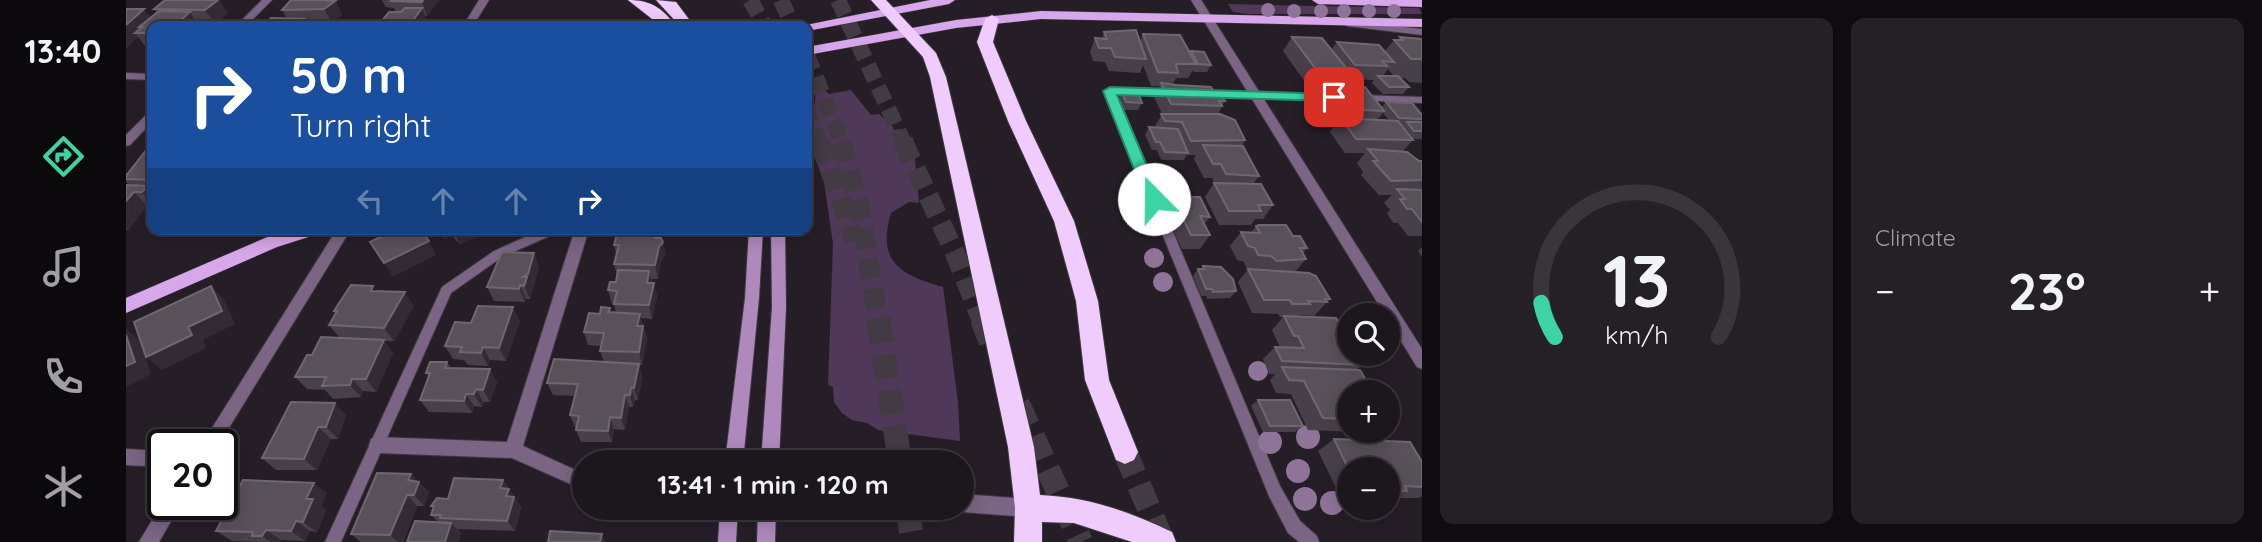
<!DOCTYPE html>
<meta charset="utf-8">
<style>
body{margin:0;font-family:Quicksand,sans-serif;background:#251f26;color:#f1f3f6;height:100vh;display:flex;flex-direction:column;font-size:26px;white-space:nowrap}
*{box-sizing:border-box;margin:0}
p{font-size:23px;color:#a09fa4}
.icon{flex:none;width:38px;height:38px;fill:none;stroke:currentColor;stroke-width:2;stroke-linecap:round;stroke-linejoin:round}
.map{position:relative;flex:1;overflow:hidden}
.sheet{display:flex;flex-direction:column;gap:18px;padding:18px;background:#0f0c10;width:840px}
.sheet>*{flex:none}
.top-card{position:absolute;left:21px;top:21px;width:665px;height:214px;border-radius:14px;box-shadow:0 4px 18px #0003,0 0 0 2px #3a353b;background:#1a4fa0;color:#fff;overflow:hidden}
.controls{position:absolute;left:1211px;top:303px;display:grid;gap:14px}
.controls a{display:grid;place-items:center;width:63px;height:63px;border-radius:50%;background:#1c161d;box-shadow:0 4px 18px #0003,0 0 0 2px #3a353b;font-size:35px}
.speed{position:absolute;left:21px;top:429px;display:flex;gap:14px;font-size:35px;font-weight:700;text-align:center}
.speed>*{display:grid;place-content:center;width:91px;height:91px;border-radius:50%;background:#1c161d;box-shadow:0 4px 18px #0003,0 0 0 2px #3a353b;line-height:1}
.speed .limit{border:4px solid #111;border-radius:10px;background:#fff;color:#111}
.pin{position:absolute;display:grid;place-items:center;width:60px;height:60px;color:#fff;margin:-30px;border-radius:14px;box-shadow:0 4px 10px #0006}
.me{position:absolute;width:77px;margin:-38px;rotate:338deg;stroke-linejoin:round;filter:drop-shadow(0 0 5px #0008)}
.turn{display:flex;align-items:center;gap:24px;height:147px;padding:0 28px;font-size:32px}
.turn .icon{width:91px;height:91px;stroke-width:2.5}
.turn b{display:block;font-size:49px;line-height:60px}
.lanes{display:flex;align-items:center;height:66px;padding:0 28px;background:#0003;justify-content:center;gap:35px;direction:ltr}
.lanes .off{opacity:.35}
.big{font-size:52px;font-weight:800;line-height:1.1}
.sheet .card{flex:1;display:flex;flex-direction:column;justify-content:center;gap:10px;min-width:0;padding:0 24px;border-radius:14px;background:#251f26}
.sheet .dial{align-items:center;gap:0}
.dial svg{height:182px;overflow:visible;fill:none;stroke:#3a353b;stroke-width:7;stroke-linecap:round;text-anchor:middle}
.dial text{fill:#f1f3f6;stroke:none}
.heat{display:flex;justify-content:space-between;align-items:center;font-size:38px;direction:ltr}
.sheet .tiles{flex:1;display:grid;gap:18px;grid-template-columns:repeat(2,1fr)}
.trip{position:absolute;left:446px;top:450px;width:402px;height:70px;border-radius:35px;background:#1c161d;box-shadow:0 4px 18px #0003,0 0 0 2px #3a353b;font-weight:800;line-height:70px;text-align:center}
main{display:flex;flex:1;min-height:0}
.menu{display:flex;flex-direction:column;width:126px;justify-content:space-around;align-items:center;background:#0b090c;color:#a09fa4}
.menu .icon{width:49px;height:49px}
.menu .on{color:#3cd4a4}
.menu b{font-size:32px;color:#f1f3f6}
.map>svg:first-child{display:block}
.green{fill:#503858}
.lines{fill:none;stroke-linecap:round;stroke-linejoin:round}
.motorway-tunnel-far2{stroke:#423b44;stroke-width:16;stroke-dasharray:16 8;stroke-linecap:butt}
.motorway-tunnel-far1{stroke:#423b44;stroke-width:20;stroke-dasharray:20 10;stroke-linecap:butt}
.motorway-tunnel{stroke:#423b44;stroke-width:24;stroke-dasharray:24 12;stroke-linecap:butt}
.service-casing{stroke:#403942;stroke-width:2}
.minor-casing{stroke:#403942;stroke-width:2}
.tertiary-casing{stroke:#403942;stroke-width:2}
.secondary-casing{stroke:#403942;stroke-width:2}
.primary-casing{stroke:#403942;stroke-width:1}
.motorway-casing{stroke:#403942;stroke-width:2}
.service{fill:#7b6484;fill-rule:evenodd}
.minor{fill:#7b6484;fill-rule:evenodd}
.tertiary{fill:#7b6484;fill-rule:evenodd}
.secondary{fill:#af89bd;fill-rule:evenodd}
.primary{fill:#d8a6ea;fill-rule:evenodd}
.motorway{fill:#f0ccfd;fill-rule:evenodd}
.tree{fill:#8f7399}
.wall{fill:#47404a;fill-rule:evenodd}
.shaded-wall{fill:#322b35}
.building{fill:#58515a;stroke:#6d6770;stroke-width:2}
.route{fill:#3cd4a4;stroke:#278a6b;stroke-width:2}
</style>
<main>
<nav class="menu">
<b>13:40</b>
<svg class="icon on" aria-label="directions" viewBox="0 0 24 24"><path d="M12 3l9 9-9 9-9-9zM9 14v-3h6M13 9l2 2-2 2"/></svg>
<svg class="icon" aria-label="music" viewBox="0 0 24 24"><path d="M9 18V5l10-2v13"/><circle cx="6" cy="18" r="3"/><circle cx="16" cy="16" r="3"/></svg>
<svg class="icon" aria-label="phone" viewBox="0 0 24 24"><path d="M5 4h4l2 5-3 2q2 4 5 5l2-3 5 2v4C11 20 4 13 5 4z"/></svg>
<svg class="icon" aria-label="climate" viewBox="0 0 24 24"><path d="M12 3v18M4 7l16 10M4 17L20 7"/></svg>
</nav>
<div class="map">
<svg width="1296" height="542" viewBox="0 0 1296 542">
<rect width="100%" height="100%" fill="#251e27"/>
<path class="green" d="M1102 4 1293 8 1296 14H1122L1107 12Z
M697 88 703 94 725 90 745 115 753 114 768 128 766 130 775 129 781 136 779 138 787 137 793 203 783 202 765 213C750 262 775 275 817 287L832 402 834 441 752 430 741 423 726 420 716 413 708 402 707 387 702 385 707 244 698 182 681 137V120C689 111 690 101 689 89Z"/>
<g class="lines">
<path class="motorway-tunnel-far2" d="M624 0 639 26
M655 0 667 26
M712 0 778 143
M681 55 716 143
M681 107 694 143"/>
<path class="motorway-tunnel-far1" d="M694 142 729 240
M715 142 734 208 752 321
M777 142 828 251 856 321"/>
<path class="motorway-tunnel" d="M752 319 774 462
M856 319 866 345
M892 404 955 542
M999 452 1037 542
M781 508 787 542"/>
<g class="service-casing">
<path id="service" d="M1224 21 1296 29V35L1221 26 1220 24Z
M983 88 1047 90 1052 93 1047 96 989 94 1154 486 1174 521 1191 536 1193 542H1173L1162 533 1143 496 978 91Z
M1079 91 1205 94 1210 97 1205 100 1076 96 1074 94Z
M1233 95 1296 97V103L1230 100V96Z
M417 229H435L433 232 376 257 325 293 215 542H199L316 287 368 251Z"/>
</g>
<g class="minor-casing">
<path id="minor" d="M136 0H146L120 26H110Z
M1065 0H1075L1296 349V369L1291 367 1262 320V315H1259Z
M0 73 26 74V80L0 79Z
M26 112V122L4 145 0 146V135L22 113Z
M211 229H225L93 444H76Z
M449 229H463L397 446 458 474V490L386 458 251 453 245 451 243 445 245 439 251 437 381 442Z
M0 449 37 451V467L0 465Z
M37 502 55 504 33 542H13Z"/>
</g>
<g class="tertiary-casing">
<path id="tertiary" d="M353 0H363L347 26H337Z
M836 494 902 499 908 502 911 508 908 514 902 517 836 512 829 508H836Z"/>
</g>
<g class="secondary-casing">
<path id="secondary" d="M623 229H637L633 298 617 462H599L619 298Z
M645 229H659L660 307 653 462H635L646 307Z
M594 508H612L610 542H592Z
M632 508H650L649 542H631Z"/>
</g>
<g class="primary-casing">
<path id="primary" d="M804 0H829L823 4 681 31V26H675Z
M1186 0H1296V7L1192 4Z
M915 11 1296 19V27L915 19 830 28 681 55V47L830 20Z
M167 229H197L195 233 151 247 0 313V298L139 238Z"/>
</g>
<g class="motorway-casing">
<path id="motorway" d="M502 0C525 0 536 8 550 26H535Z
M530 0 550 2 568 26H554Z
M745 0H760L810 53 820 77 908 447 914 495C962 497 1002 511 1046 532L1050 542H1006L948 523 916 522V542H888L889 508 882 447 804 77 797 57Z
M866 15 873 19 867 42 900 121 948 221 972 301 983 380 1012 452 1008 460 999 464 990 460 959 380 950 301 928 221 882 121 851 42 859 19Z"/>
</g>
<use href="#service" class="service"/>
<use href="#minor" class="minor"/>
<use href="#tertiary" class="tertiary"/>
<use href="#secondary" class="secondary"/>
<use href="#primary" class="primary"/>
<use href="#motorway" class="motorway"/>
</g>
<g class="tree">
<circle cx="1142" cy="10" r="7"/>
<circle cx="1168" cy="11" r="7"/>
<circle cx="1195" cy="11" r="7"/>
<circle cx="1218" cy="11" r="7"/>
<circle cx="1243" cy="11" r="7"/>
<circle cx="1268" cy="11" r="7"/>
<circle cx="1012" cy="214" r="9"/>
<circle cx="1028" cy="258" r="10"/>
<circle cx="1037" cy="282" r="10"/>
<circle cx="1132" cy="371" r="10"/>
<circle cx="1182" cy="437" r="12"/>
<circle cx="1144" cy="442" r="12"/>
<circle cx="1172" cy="471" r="12"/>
<circle cx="1179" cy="499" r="12"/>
<circle cx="1206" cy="503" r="12"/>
</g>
<path class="wall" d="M39 0 102 13 89 24 72 23 73 26H26V47L19 46 12 37 0 48V9L24 18 31 13 28 9Z
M165 0H212L210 3 216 15 206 23H180L161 19 156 10Z
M256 0H313L301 16H299L302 22 270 12 268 8 260 7Z
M978 32 1014 41 1017 34 1064 53 1065 51 1085 65 1081 72H1068L1067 70 1062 78H1050L1046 85 1088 92 1099 101 1092 114 1119 140 1116 146 1133 176 1127 184 1147 205 1137 219H1129L1125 225H1093L1079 197 1088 183 1086 178H1078L1068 159 1070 155H1061L1058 160H1035L1031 150H1026L1019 135 1023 127 1028 128 1036 114 1028 97 1034 86H1025L1017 65 1014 73 983 71 979 62 967 61 964 52 969 38 976 39Z
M1166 37 1205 50 1211 42 1259 51 1268 40H1272L1274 37 1296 39V83L1283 82 1279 78H1274L1283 87 1277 94H1257L1246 83 1248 80 1219 79 1216 76 1211 83 1179 82 1157 51ZM1262 69 1268 76H1257Z
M1199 86 1255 108 1260 102 1296 115V139H1286L1287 140 1277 151 1293 161H1296V236H1282L1272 223H1267L1261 213 1264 210 1258 203 1266 195H1253L1235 175 1237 172 1231 163 1239 153H1219L1204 132 1210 123H1204L1188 106 1191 103 1189 100ZM1257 113 1263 120H1251Z
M996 93 1016 103 1012 110H997L993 100Z
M26 149V206H21L2 230H0V185H4L0 182V176Z
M1057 197 1084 217 1078 225 1084 235 1074 249H1056L1041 217 1049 203H1053Z
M1130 226 1167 236 1181 248 1177 253 1180 259 1169 272 1204 299 1188 316 1174 315 1172 317 1223 354H1233L1231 355 1236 365 1230 370 1223 392V430H1257L1254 433 1182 430 1165 394 1150 393 1144 380 1149 374H1143L1137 359 1149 347H1154L1146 330 1157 317H1154L1152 314 1126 313 1112 282 1122 269 1134 270 1121 269 1118 262 1111 260 1104 246 1115 232 1125 233Z
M310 229H366L334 244 325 235 319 239Z
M501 229H529V234L530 238 537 242 540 255 535 261 532 279H525L531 296 526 319 515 318 521 339 516 365H513L516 377 512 400H509L507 407H503L499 430 488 429 486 442H455L444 415 449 396 427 395 421 383 478 362 474 351 475 346 462 345 458 332 474 314 484 308 485 312 490 313 488 304H486L482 290 490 282 491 275 488 264 490 254 488 245 502 233Z
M1296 247V257L1292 251Z
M1077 266 1110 291 1104 298 1081 299 1080 296H1075L1067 276 1072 269H1075Z
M413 267 404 299H400L399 302 368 301 361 287Z
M250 291 288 306 268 341H258L267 353 250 392 237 391 235 397 207 399 199 390 181 389 169 377 186 355 214 338 203 325 210 313 208 311Z
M394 321 380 361 364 360 362 366 342 365 338 360 327 359 319 346 345 323Z
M321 362 325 368 371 382 364 402H357L356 407 348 406 346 413 303 412 294 400 303 377 300 373Z
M1132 400 1177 426 1169 432H1137L1125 406Z
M165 402 220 415 212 439H205L191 470H150L136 458Z
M1262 405 1271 421 1262 427Z
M1208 439 1296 462V496L1292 498H1270L1262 502V469H1223V500H1216L1192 451Z
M285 474 303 493 298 506H291L277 542H235L225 534Z
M377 480 395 507 389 531 331 529 335 533 332 542H281L312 522 305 515 307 508 305 506 322 499Z
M201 493 195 506 200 510 191 532 184 531 179 541 155 540 154 542H136L106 541 90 531Z"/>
<path class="shaded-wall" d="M72 0H93L102 13 89 24Z
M195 0H203L205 4 208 2 207 0H212L210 3 216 15 206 23 198 9Z
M297 0H313L301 16 296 2Z
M296 8 302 22 298 26H283Z
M18 9 28 23 13 27 17 33H9L12 37 0 48V25Z
M64 12 73 26H48Z
M178 19 182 26H171Z
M22 186 26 190V203L16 192Z
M8 192 21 206 2 230 0 228V201Z
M313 229H322L325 235 319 239Z
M329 229H366L334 244 327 230Z
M303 241 310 255 267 277 258 263Z
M537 242 540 255 535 261 532 279 529 265 533 247Z
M408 253 413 267 404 299 398 286 397 277Z
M523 271 526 285 521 283Z
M528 283 531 296 526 319 523 305Z
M394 285 400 299 399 302 393 289Z
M85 286 98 300 109 324 77 340 80 348 36 370 20 357 62 327Z
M279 292 288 306 268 341 258 328Z
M387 307 394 321 380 361 373 348Z
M514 314 517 327 511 326Z
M517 326 521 339 516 365 513 352Z
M0 329 13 340 25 374 0 387Z
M258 340 267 353 250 392 240 379Z
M357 347 364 360 362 366 355 353Z
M513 364 516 377 512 400 508 388Z
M364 369 371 382 364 402 357 390Z
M226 379 237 391 235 397 224 385Z
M505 388 509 400 507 407 504 395Z
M350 389 357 402 356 407 348 394Z
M340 394 348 406 346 413 338 401Z
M499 395 503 407 499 430 495 418Z
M209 403 220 415 212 439 200 427Z
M484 417 488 429 486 442 482 431Z
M192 427 205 439 191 470 178 459Z
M285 474 303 493 298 506 288 495 282 480Z
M377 480 395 507 389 531 381 521 374 488Z
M188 483 201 493 195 506 200 510 191 532 177 522 180 499Z
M281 495 291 506 277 542H272L264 535Z
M170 521 184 531 179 541 165 531Z
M325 523 335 533 332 542H319Z
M140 530 155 540 154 542H145L136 536Z
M476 534 480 542H474Z"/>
<path class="building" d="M39 0H92L79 10 28 9Z
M165 0H195L209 1 198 9 156 10Z
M266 0H297L296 2 265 1Z
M279 8H296L283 26H252L263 12H275Z
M0 9H18L0 25Z
M33 11 64 12 48 26H26V33H9L16 27H13Z
M145 18 178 19 171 26H137Z
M1010 30 1020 59 989 57 985 48H973L969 38 981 39 978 32Z
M1017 34 1054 35 1070 64H1050L1052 73 1032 72Z
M1166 37 1196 38 1221 69 1189 68Z
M1274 37 1296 39V60L1295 59H1285L1268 40H1277Z
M1211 42 1253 45 1268 62 1256 61 1261 66 1229 65Z
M1065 51 1078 52 1085 65 1072 64Z
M1252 76H1272L1283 87H1263Z
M1035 83 1051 85 1085 87 1088 92H1094L1099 101H1093L1096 106 1045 104Z
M1199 86 1239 87 1258 111 1215 109 1198 92H1203Z
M996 93H1012L1016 103 1000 102Z
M1260 102 1286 103 1296 115V119L1273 118Z
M1035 114H1094L1109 120 1119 140 1065 141 1056 122 1039 121Z
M1215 118 1272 121 1287 140 1230 139Z
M1281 122H1296V131H1288Z
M1023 127 1052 129 1062 153 1039 152 1034 142H1030Z
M1077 145 1117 146 1133 176 1100 174 1095 164H1087Z
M21 149H26V180L0 179V176Z
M1242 149 1281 152 1293 161H1296V180L1265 181 1247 161H1252Z
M1088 183 1135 184 1147 205H1132L1135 211H1103Z
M0 185 22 186 16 192H8L0 201Z
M1271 189 1296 190V222L1286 209H1281L1274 199H1279Z
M1057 197H1074L1084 217 1074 216 1084 235H1065L1049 203H1060Z
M1133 225H1160L1167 236H1174L1181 248H1174L1180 259 1151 261 1145 256 1132 255 1129 248 1122 246 1115 232 1134 233 1130 226Z
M271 229H294L303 241 258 263 244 242Z
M491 233 530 234 529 238H535L537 242 533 247 529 265 488 264 493 245H488Z
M376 252 408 253 402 274 397 277H401L398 286 394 285 393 289 361 287Z
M1077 266 1095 267 1107 279 1110 291 1087 292 1086 289H1080L1072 269H1078Z
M1122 269 1183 273 1190 276 1204 299H1199L1201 302 1182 301 1184 304H1166L1164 300H1138Z
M492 270 523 271 521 283H528L523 305 488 304 491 291 482 290 484 282H490Z
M225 285 247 286 245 291 279 292 258 328 203 325 211 311H208Z
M85 286 96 311 62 327 66 335 20 357 8 322Z
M352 306 387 307 373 348 357 347 355 353 334 352 336 347 319 346 329 322 345 323Z
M475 307 484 308 482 312 514 314 511 326H517L513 352 474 351 478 333 458 332 463 313 474 314Z
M1158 316 1210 318 1223 337V354H1230L1236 365 1156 361 1149 347 1178 348 1172 336H1168Z
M0 335 9 362 0 366Z
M195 337 258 340 240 379H226L224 385 196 386 200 377H169L181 355H186Z
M428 359 513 364 508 388H505L504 395H499L495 418 484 417 482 431 450 430 453 416 444 415 452 384 421 383Z
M304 362H321L319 368 364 369 357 390 350 389 348 394H340L338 401 294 400 304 373H300Z
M1156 367 1234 370 1241 382H1252L1258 392H1223V419L1197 418 1178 381 1163 380Z
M1132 400H1164L1177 426H1144Z
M165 402 209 403 200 427H192L178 459 136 458Z
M1262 405 1271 421H1262Z
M1208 439 1284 442 1296 462V487L1279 486 1281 491 1262 490V469L1223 470Z
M251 473 285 474 282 480 293 482 288 495H281L264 535 225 534Z
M328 478 377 480 374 488 383 489 380 496 388 497 381 521 314 518 315 515H305L308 506H305L311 498 322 499Z
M117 480 188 483 180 499H187L177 522 170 521 165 531 140 530 136 536H126L127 532 90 531Z
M289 521 325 523 319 542H281Z
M424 531 476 534 474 542H422Z"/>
<path class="route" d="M984 87 1208 94 1215 97 1208 101 991 95 1035 199 1028 204 1020 199 977 91Z"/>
</svg>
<div class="controls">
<a><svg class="icon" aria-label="search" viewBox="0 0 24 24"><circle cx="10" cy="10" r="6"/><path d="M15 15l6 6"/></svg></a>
<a>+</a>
<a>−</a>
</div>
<div class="speed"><div class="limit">20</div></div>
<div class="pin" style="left:1208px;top:97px;background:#d93025"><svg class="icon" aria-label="arrive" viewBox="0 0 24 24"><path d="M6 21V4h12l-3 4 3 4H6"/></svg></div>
<svg class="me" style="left:1028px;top:199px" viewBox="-20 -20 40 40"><circle r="19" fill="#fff"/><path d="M0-13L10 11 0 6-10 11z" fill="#3cd4a4"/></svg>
<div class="trip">13:41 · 1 min · 120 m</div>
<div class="top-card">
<div class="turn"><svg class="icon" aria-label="right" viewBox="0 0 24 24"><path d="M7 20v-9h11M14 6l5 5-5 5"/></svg><div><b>50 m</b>Turn right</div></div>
<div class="lanes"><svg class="icon off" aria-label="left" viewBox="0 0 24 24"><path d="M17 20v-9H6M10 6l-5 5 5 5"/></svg><svg class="icon off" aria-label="ahead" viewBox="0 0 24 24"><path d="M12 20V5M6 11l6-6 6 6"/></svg><svg class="icon off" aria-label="ahead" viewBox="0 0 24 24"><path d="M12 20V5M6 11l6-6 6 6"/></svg><svg class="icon" aria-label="right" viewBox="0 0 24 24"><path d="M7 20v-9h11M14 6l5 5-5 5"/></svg></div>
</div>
</div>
<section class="sheet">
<div class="tiles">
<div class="card dial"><svg viewBox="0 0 100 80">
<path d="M14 69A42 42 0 1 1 86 69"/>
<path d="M14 69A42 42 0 0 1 8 54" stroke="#3cd4a4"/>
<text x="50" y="56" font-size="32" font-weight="700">13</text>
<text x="50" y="72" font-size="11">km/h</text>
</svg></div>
<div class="card"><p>Climate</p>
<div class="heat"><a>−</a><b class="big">23°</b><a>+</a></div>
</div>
</div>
</section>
</main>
